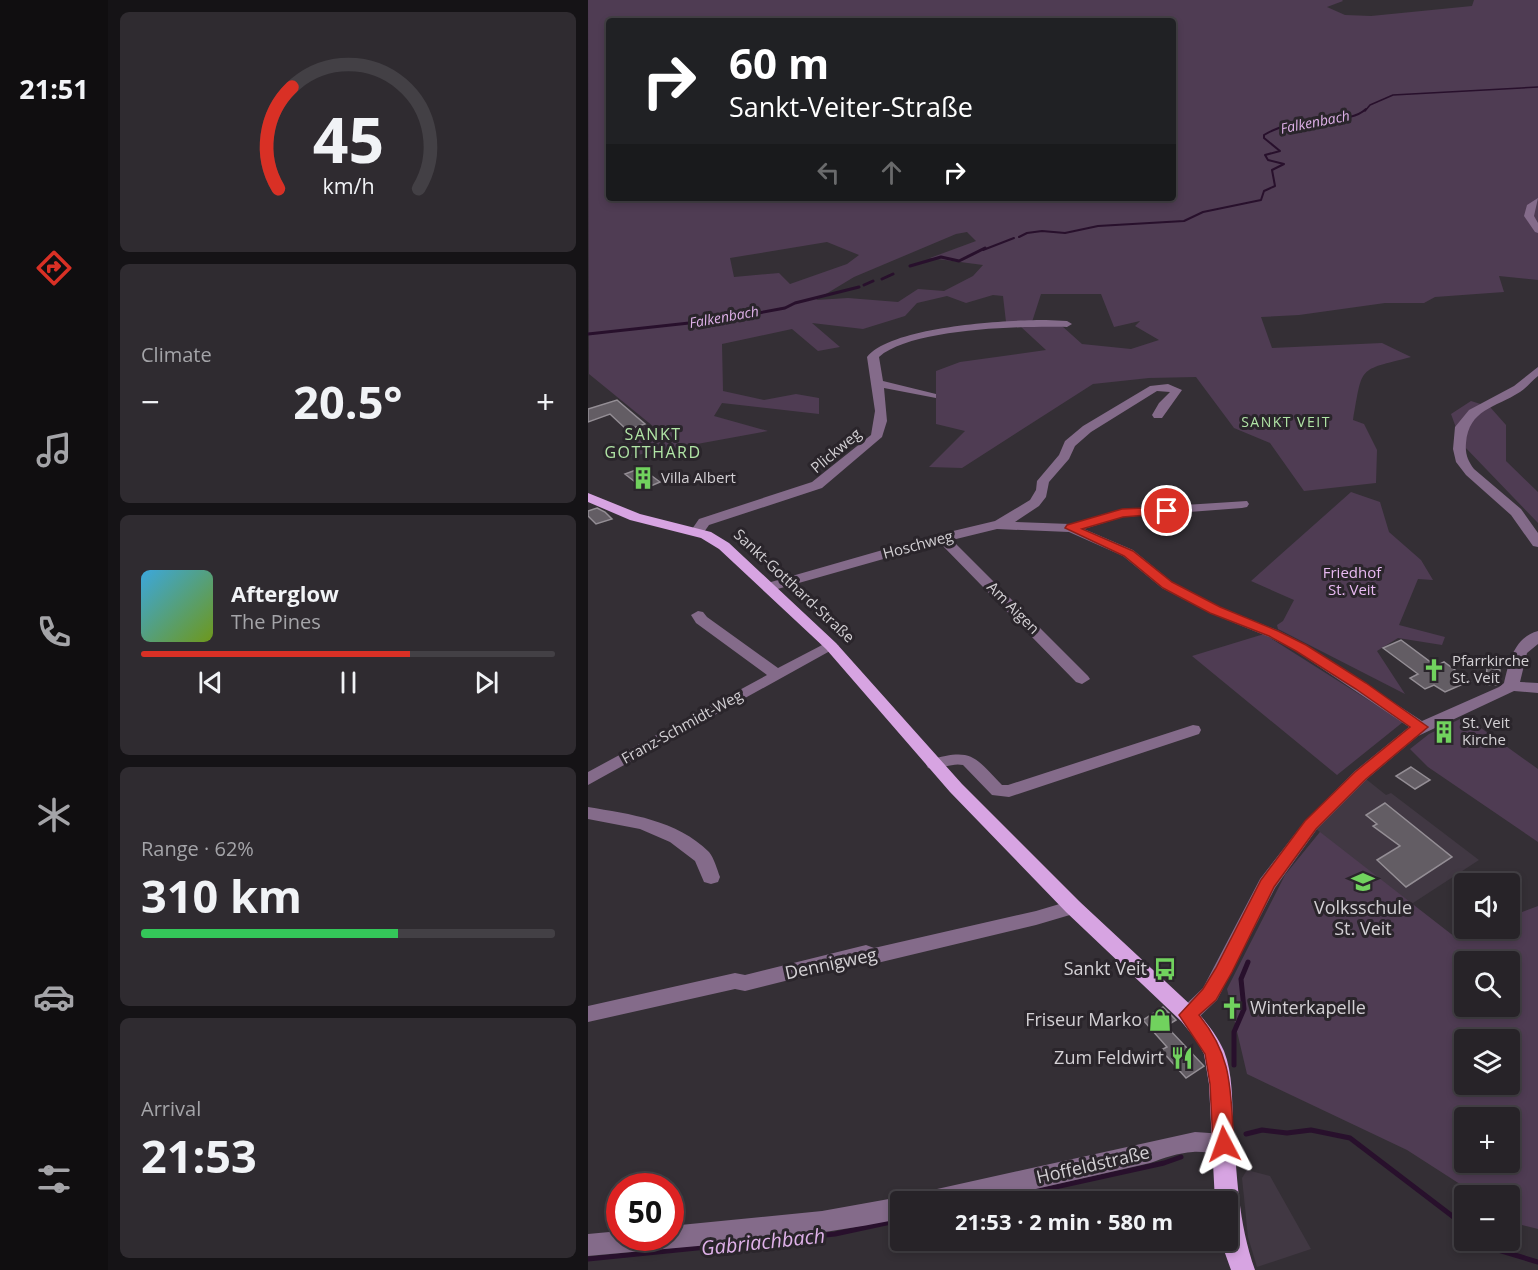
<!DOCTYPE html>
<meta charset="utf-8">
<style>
body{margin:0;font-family:"Open Sans",sans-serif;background:#2f2b30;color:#f1f3f6;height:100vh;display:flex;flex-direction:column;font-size:22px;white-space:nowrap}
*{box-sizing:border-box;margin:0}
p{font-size:20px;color:#a4a4a8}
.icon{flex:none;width:33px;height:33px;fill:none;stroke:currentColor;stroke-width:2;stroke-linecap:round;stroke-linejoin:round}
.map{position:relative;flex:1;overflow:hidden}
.side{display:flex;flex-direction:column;gap:12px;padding:12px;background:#151316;width:480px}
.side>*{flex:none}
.guide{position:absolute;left:18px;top:18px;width:570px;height:183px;border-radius:6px;box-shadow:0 3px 9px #0003,0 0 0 2px #434045;background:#202124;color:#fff;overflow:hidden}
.fabs{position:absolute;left:866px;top:873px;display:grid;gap:12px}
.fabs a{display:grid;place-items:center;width:66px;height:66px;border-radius:6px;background:#272328;box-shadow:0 3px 9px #0003,0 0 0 2px #434045;font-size:30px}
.speed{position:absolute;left:18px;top:1173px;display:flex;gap:12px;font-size:30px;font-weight:700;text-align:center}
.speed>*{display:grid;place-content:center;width:78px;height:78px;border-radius:50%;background:#272328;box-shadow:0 3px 9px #0003,0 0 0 2px #434045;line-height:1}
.speed .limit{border:9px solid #d22;background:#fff;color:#111}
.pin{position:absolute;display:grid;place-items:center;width:51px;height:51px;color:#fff;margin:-26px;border:3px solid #fff;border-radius:50%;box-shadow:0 2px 6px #0007}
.me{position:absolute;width:66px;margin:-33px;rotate:356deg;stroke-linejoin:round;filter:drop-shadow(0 0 4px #0008)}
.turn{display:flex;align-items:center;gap:21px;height:126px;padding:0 24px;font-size:27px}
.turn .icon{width:78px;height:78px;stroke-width:2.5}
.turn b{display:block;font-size:42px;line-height:51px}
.lanes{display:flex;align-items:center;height:57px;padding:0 24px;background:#0003;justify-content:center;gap:30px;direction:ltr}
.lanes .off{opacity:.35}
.big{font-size:45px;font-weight:700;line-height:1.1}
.side .widget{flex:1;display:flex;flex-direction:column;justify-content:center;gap:9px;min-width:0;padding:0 21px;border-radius:9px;background:#2f2b30}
.side .dial{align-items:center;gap:0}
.dial svg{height:156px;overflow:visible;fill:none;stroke:#434045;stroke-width:7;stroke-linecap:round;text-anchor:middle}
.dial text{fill:#f1f3f6;stroke:none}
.song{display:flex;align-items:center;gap:18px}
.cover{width:72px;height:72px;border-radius:9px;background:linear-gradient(135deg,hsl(200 70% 55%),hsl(80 70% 35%))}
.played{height:6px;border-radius:3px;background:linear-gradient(90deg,#d93025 65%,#434045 65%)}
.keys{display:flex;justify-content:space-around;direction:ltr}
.heat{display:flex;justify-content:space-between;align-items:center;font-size:33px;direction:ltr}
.charge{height:9px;border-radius:4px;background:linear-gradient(90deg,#34c759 62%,#434045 0)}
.trip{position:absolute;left:302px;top:1191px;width:348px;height:60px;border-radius:6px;background:#272328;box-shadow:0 3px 9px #0003,0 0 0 2px #434045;font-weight:700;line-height:60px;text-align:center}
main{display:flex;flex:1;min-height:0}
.tab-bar{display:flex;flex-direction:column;width:108px;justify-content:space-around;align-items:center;background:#100e10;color:#a4a4a8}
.tab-bar .icon{width:42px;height:42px}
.tab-bar .selected{color:#d93025}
.tab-bar b{font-size:27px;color:#f1f3f6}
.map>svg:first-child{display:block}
.built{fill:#413843}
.green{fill:#4f3c53;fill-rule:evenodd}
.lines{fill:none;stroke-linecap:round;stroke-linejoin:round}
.stream-far3{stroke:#28102c;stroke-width:1.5}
.stream-far2{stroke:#28102c;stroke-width:2}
.stream-far1{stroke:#28102c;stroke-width:3}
.stream{stroke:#28102c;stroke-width:5}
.building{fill:#635d64;stroke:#948e95;stroke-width:1.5}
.minor{fill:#846b8a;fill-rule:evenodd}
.major{fill:#d7a4e2;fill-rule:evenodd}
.route{fill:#d93025;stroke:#8d1f18;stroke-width:1.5}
.labels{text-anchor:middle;stroke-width:6;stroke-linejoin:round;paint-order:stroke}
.far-water-label{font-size:14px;font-style:italic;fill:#dfb1e9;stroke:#2a252b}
.far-neighbourhood-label{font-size:14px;letter-spacing:1.5px;fill:#b1e5a6;stroke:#2a252b}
.street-label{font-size:15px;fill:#d3d0d4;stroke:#2a252b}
.poi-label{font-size:15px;fill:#d3d0d4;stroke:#2a252b;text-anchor:start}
.park-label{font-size:15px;fill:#e8baf2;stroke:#2a252b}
.neighbourhood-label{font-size:16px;letter-spacing:1.5px;fill:#b1e5a6;stroke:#2a252b}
.near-poi-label{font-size:18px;fill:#d3d0d4;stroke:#2a252b;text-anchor:end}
.near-street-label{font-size:18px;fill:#d3d0d4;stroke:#2a252b}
.near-water-label{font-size:20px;font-style:italic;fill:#dfb1e9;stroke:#2a252b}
</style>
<main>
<nav class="tab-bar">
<b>21:51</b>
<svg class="icon selected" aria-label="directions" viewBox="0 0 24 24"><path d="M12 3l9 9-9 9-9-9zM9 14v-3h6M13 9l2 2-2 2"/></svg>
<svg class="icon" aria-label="music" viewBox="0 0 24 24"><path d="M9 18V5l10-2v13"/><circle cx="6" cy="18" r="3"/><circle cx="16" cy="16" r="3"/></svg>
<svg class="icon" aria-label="phone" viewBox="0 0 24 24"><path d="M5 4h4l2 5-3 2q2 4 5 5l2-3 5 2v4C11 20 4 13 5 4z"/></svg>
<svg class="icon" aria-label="climate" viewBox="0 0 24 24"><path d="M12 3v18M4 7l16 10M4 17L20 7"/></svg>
<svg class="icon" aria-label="car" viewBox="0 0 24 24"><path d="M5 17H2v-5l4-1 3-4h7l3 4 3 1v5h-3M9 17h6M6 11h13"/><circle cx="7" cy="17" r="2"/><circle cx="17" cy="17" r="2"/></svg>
<svg class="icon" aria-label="filters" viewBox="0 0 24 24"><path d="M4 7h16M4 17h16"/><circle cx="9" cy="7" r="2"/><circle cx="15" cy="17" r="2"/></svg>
</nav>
<section class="side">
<div class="widget dial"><svg viewBox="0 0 100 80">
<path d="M14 69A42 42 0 1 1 86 69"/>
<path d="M14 69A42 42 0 0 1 21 17" stroke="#d93025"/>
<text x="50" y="56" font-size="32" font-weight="700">45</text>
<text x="50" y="72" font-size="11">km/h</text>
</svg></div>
<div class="widget"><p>Climate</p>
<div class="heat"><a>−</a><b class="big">20.5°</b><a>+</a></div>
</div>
<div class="widget">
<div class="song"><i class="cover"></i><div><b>Afterglow</b><p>The Pines</p></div></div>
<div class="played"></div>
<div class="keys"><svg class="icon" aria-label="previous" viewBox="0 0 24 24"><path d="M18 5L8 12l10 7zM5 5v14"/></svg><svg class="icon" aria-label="pause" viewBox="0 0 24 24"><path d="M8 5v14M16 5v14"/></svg><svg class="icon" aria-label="next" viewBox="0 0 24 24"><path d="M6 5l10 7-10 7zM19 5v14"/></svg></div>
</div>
<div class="widget"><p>Range · 62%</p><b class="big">310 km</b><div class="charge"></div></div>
<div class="widget"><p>Arrival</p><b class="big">21:53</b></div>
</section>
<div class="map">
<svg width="950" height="1270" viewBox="0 0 950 1270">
<rect width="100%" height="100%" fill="#342f35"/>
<path class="built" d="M773 775 798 795 803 793 891 860 825 903 697 875 732 832 723 825Z
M659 1170 682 1176 723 1249 669 1267 660 1237 654 1178Z"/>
<path class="green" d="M0 0H754L755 1 739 7 757 15 783 16 884 6 886 0H950V280L911 276 916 292 847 297 836 303H797L711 315 673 317 684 348 794 343 823 357C769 371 775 365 765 420L776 424 789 450 788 483 716 491 682 443 646 428 608 377 561 378 505 384 374 468 341 467 377 431 348 424V371L372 362 458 350 432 326H474L494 344 543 349 571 340 547 326 552 321 526 327 513 294H453L444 322H418L415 296 405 295 378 303 359 296 329 303 317 316 275 329 224 323 252 347 230 351 204 329 134 344 135 391 176 400 208 394 231 398V414L134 403 126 416 180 431 27 459 66 427 1 374ZM21 21H585V198H21ZM379 232 388 241 342 258 395 265 385 276 356 291 330 289 310 302 260 298 228 300 266 277 368 234ZM239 242 271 255 259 264 202 284 191 273 146 277 142 258Z
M883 401 902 407 918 425V461L950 492V523L874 444 863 414Z
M763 492 792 502 801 532 833 560 845 580 830 579 811 625 857 637 854 645 810 638 789 651 817 694 690 629 689 625 695 621 706 600 663 581Z
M676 634 815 722 749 775 604 656Z
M874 718 886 723 950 769V842L840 767 822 749 841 734Z
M732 832 867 937 891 929 921 928V917L950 906V1229L934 1225 921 1216V1196L889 1195 819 1150 659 1074 639 989 697 875ZM876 962H921V1006H876ZM876 1040H921V1084H876ZM876 1118H921V1162H876Z"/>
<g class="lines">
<path class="stream-far3" d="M777 111 782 105 805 95 950 87"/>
<path class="stream-far2" d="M431 237 439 233 454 231 477 233 510 226 596 221 615 212 673 200 676 191 687 186 684 170 696 164 680 160 677 155 692 151 676 138V135C692 125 713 122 732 120 748 118 766 120 778 109
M395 250 426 238"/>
<path class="stream-far1" d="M322 266 353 257 371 261 397 248
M294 279 305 274
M276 285 285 281
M0 334 138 319 197 308 207 303 271 287"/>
<path class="stream" d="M646 1065V1032L656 1009 653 979 660 962
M658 1134 674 1130 699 1133 723 1130 762 1138 876 1225
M400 1202 576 1163 593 1157
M896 1240 907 1249 950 1262
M0 1259 247 1234 312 1220"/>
</g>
<path class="building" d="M29 400 57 424 39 430 22 414 0 422V409Z
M53 468 72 482 56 489 37 474Z
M9 508 17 512 24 519 8 524 0 516V511Z
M813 640 848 666 856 662 882 681 857 692 846 685 837 689 822 678 830 674 795 648Z
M899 667 912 670 909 685H898Z
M823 767 842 780 827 789 808 776Z
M797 803 864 857 818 887 789 860 812 846 785 826 789 824 778 815Z
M575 1007 588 1020 578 1026 616 1066 598 1078 573 1050 579 1047 555 1020Z
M602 1190 605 1202H565V1196Z"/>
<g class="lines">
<path class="minor" d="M950 198 946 216 950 223V233L947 232 936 216 939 205Z
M458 320 479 321 484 324 479 327C435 326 324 328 291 357L295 381 348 394V398L296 388 299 421 294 437 234 488 121 525 114 535 109 536 102 532 111 519 224 482 283 435 287 411 279 357C304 326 419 320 458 320Z
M950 367V376C944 381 939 387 932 392 907 408 881 409 878 443 877 454 880 461 886 469L933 509 950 533V547L945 546 923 515 878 475 868 462 865 449 867 427 881 410 926 386Z
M580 384 594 390 574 418H566L564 415 571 403 582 392 569 391 503 432 487 446 481 459 461 482 458 497 451 506 427 522 482 524 534 509 659 501 661 504 659 507 654 508 535 517 496 529 545 550 584 582 632 607 691 631 718 645 834 721 911 687 916 683C921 663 925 638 950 631V644L939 653 932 682 950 683V693L926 691 830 736 779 779 729 829 687 888 629 1000 607 1021 600 1023 593 1021 590 1015 593 1009 615 988 672 879 717 821 767 771 821 727 708 651 681 637 622 613 574 588 535 556 481 532 409 529 364 540 500 676 502 679 494 684 488 682 352 543 186 590 181 591 174 587 176 584 340 537 407 521 442 500 448 490 449 481 471 455 477 441 495 426 562 386Z
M110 611 115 612 119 617 190 668 238 643 243 641 251 646 0 785V772L179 675 108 623 103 615Z
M605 725 611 726 613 730 611 734 421 797 404 795 375 765C363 762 352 771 340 768L338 764 340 760C384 748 385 755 414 785H420Z
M0 807C42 814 89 820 121 852 126 858 129 869 132 877L130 882 123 884 116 882 107 861 82 842 52 829 0 819Z
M485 900 492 902 494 907 492 912 448 925 285 964 277 961 157 991 147 989 0 1022V1006L147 973 157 975 278 945 286 948 448 911Z
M607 1132 636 1134 644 1137 647 1144 644 1151C632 1156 618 1151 605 1152 590 1153 576 1158 562 1163L390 1202H329L332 1194 340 1191Z
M312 1197 321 1202H312V1219C209 1240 104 1246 0 1256V1234L32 1231V1238H82V1226L234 1211Z"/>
<path class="major" d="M0 493 52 514 123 532 141 543 248 643 374 784 492 902 607 1009C618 1022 629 1035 636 1051 645 1074 644 1101 645 1125 649 1175 650 1222 667 1270H643L633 1242 639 1240V1202H627L621 1084 616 1054 609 1041 593 1021 478 912 362 792 238 649 131 549 113 538 42 520 0 502Z"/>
</g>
<path class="route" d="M579 507 585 511 583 513 535 517 494 529 545 551 584 582 632 607 690 631 718 645 778 683 840 727 778 779 728 829 686 887 644 972 628 1000 611 1015C646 1058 642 1092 646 1144L643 1151 636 1153 628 1151 625 1144 622 1084 617 1054 591 1015 615 989 628 968 673 880 717 821 767 772 822 727 768 689 708 651 681 636 622 613 575 588 536 556 477 528 479 525 534 509Z"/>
<defs>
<g id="building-bare" transform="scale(1.8)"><path d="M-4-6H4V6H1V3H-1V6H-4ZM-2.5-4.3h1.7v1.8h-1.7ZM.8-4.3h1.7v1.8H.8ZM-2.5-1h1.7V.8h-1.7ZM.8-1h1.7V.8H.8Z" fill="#71d25e" stroke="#2a252b" stroke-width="2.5" paint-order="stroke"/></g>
<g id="church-bare" transform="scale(1.8)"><path d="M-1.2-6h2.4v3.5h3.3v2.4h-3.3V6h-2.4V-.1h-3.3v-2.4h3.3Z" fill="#71d25e" stroke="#2a252b" stroke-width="2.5" paint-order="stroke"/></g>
<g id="school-bare" transform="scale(1.8)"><path d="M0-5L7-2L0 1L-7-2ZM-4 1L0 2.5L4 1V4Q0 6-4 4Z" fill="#71d25e" stroke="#2a252b" stroke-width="2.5" paint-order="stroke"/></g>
<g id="bus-bare" transform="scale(1.8)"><path d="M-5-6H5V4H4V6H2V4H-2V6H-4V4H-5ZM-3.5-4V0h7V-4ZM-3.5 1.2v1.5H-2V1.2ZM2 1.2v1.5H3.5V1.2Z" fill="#71d25e" stroke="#2a252b" stroke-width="2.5" paint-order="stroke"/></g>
<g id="shop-bare" transform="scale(1.8)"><path d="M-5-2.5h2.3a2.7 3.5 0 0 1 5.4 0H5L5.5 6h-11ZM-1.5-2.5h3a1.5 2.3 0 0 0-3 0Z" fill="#71d25e" stroke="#2a252b" stroke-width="2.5" paint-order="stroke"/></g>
<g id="restaurant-bare" transform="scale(1.8)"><path d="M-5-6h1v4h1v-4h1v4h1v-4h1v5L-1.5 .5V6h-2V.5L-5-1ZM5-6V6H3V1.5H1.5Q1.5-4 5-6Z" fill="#71d25e" stroke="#2a252b" stroke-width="2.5" paint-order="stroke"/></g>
</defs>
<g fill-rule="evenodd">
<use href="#building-bare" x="55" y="478"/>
<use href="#church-bare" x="846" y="670"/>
<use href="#building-bare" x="856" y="732"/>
<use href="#school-bare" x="775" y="882"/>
<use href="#bus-bare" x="577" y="969"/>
<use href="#church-bare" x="644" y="1008"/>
<use href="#shop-bare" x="572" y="1020"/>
<use href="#restaurant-bare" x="594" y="1058"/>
</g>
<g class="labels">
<g class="far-water-label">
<text transform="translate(727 122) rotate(-11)" y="5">Falkenbach</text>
<text transform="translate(136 317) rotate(-10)" y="5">Falkenbach</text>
</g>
<g class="far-neighbourhood-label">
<text x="698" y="427">SANKT VEIT</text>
</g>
<g class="street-label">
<text transform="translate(248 451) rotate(-40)" y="5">Plickweg</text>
<text transform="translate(330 545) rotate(-15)" y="5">Hoschweg</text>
<text transform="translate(206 586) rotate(43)" y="5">Sankt-Gotthard-Straße</text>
<text transform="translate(425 608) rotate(45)" y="5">Am Aigen</text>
<text transform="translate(94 727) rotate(-29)" y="5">Franz-Schmidt-Weg</text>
</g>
<g class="poi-label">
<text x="73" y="483">Villa Albert</text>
<text x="864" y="666">Pfarrkirche<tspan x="864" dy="17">St. Veit</tspan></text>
<text x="874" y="728">St. Veit<tspan x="874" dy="17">Kirche</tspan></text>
</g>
<g class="park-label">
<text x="764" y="578">Friedhof<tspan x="764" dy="17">St. Veit</tspan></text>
</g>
<g class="neighbourhood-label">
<text x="65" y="440">SANKT<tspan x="65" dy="18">GOTTHARD</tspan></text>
</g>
<g class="near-poi-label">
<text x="775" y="914" text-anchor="middle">Volksschule<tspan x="775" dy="21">St. Veit</tspan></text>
<text x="559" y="975">Sankt Veit</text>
<text x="662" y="1014" text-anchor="start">Winterkapelle</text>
<text x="554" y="1026">Friseur Marko</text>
<text x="576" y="1064">Zum Feldwirt</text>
</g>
<g class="near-street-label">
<text transform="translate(243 964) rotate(-12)" y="6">Dennigweg</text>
<text transform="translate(505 1165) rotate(-13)" y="6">Hoffeldstraße</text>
</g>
<g class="near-water-label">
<text transform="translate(175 1242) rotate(-6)" y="7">Gabriachbach</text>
</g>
</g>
</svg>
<div class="fabs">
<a><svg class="icon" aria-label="sound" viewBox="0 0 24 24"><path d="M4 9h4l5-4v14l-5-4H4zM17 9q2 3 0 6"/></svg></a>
<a><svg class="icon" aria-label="search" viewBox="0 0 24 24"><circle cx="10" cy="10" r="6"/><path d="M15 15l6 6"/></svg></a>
<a><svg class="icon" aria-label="layers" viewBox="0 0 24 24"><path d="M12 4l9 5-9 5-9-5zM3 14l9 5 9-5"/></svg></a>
<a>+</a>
<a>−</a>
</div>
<div class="speed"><div class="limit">50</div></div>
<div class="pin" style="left:579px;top:511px;background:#d93025"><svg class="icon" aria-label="arrive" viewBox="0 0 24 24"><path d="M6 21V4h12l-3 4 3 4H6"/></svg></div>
<svg class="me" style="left:636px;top:1144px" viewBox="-20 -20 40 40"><path d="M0-17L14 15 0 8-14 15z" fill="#d93025" stroke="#fff" stroke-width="4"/></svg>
<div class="trip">21:53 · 2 min · 580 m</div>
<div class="guide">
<div class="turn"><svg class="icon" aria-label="right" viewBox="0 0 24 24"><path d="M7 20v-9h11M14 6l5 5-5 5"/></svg><div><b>60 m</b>Sankt-Veiter-Straße</div></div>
<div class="lanes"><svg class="icon off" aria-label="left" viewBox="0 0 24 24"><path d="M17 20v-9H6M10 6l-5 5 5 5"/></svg><svg class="icon off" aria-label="ahead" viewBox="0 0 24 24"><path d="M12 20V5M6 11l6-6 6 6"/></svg><svg class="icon" aria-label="right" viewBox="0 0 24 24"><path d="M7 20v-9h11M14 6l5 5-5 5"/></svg></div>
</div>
</div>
</main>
